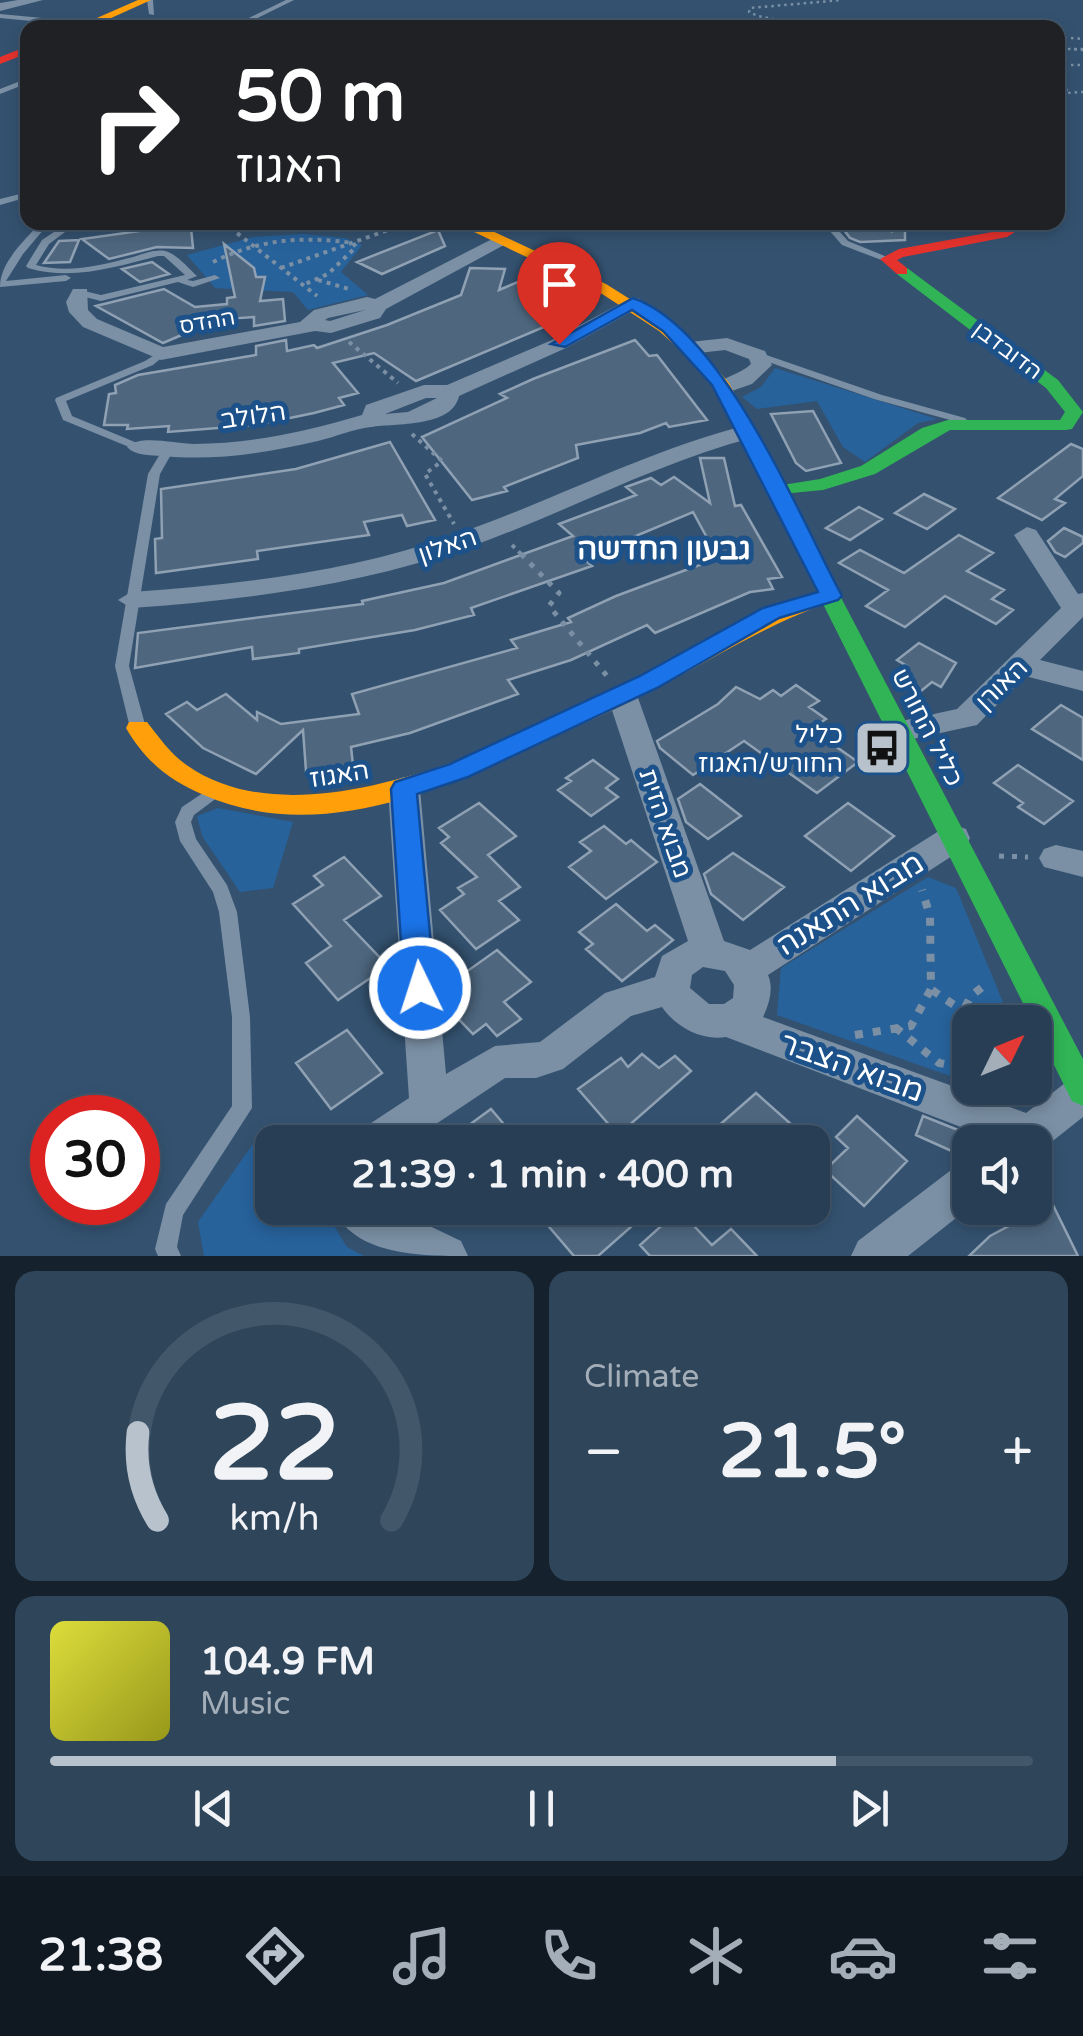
<!DOCTYPE html>
<meta charset="utf-8">
<style>
body{margin:0;font-family:"Varela Round","Noto Sans Hebrew",sans-serif;background:#2f455a;color:#f1f3f6;height:100vh;display:flex;flex-direction:column;font-size:38px;white-space:nowrap}
*{box-sizing:border-box;margin:0}
p{font-size:32px;color:#a4aeb8}
.icon{flex:none;width:55px;height:55px;fill:none;stroke:currentColor;stroke-width:2;stroke-linecap:round;stroke-linejoin:round}
.map{position:relative;height:1256px;overflow:hidden}
.panel{display:flex;flex-direction:column;gap:15px;padding:15px;background:#15222e;flex:1}
.panel>*{flex:none}
.guide{position:absolute;left:20px;top:20px;width:1045px;height:210px;border-radius:20px;box-shadow:0 5px 15px #0003,0 0 0 2px #43576b;background:#202124;color:#fff;overflow:hidden}
.needle{width:65px;rotate:47deg}
.buttons{position:absolute;left:952px;top:1005px;display:grid;gap:20px}
.buttons a{display:grid;place-items:center;width:100px;height:100px;border-radius:20px;background:#273e54;box-shadow:0 5px 15px #0003,0 0 0 2px #43576b;font-size:50px}
.speed{position:absolute;left:30px;top:1095px;display:flex;gap:20px;font-size:50px;font-weight:700;text-align:center}
.speed>*{display:grid;place-content:center;width:130px;height:130px;border-radius:50%;background:#273e54;box-shadow:0 5px 15px #0003,0 0 0 2px #43576b;line-height:1}
.speed .limit{border:15px solid #d22;background:#fff;color:#111}
.pin{position:absolute;display:grid;place-items:center;width:85px;height:85px;color:#fff;margin:-102px -42px;border-radius:50% 50% 50% 0;rotate:-45deg;box-shadow:0 0 10px #0007}
.pin .icon{rotate:45deg}
.me{position:absolute;width:110px;margin:-55px;rotate:356deg;stroke-linejoin:round;filter:drop-shadow(0 0 8px #0008)}
.turn{display:flex;align-items:center;gap:35px;height:210px;padding:0 50px;font-size:45px}
.turn .icon{width:130px;height:130px;stroke-width:2.5}
.turn b{display:block;font-size:70px;line-height:85px}
.big{font-size:75px;font-weight:700;line-height:1.1}
.panel .card{flex:1;display:flex;flex-direction:column;justify-content:center;gap:15px;min-width:0;padding:0 35px;border-radius:20px;background:#2f455a}
.panel .dial{align-items:center;gap:0}
.dial svg{height:260px;overflow:visible;fill:none;stroke:#43576b;stroke-width:7;stroke-linecap:round;text-anchor:middle}
.dial text{fill:#f1f3f6;stroke:none}
.song{display:flex;align-items:center;gap:30px}
.cover{width:120px;height:120px;border-radius:15px;background:linear-gradient(135deg,hsl(60 70% 55%),hsl(60 70% 35%))}
.played{height:10px;border-radius:5px;background:linear-gradient(90deg,#b8c2cd 80%,#43576b 80%)}
.keys{display:flex;justify-content:space-around;direction:ltr}
.heat{display:flex;justify-content:space-between;align-items:center;font-size:55px;direction:ltr}
.panel .tiles{flex:1;display:grid;gap:15px;grid-template-columns:1fr 1fr}
.card:last-child{grid-column:span 2}
.trip{position:absolute;left:255px;top:1125px;width:575px;height:100px;border-radius:20px;background:#273e54;box-shadow:0 5px 15px #0003,0 0 0 2px #43576b;font-weight:700;line-height:100px;text-align:center}
.dock{display:flex;height:160px;justify-content:space-around;align-items:center;background:#101922;color:#a4aeb8}
.dock .icon{width:70px;height:70px}
.dock .active{color:#b8c2cd}
.dock b{font-size:45px;color:#f1f3f6}
.map>svg:first-child{display:block}
.green{fill:#27629b}
.building{fill:#4e677f;stroke:#8fa1b3;stroke-width:2.5}
.lines{fill:none;stroke-linecap:round;stroke-linejoin:round}
.path-far3{stroke:#7b90a5;stroke-width:2.5;stroke-dasharray:2.5 4;stroke-linecap:butt}
.path-far2{stroke:#7b90a5;stroke-width:4;stroke-dasharray:4 5;stroke-linecap:butt}
.path-far1{stroke:#7b90a5;stroke-width:5;stroke-dasharray:5 8;stroke-linecap:butt}
.path{stroke:#7b90a5;stroke-width:8;stroke-dasharray:8 10;stroke-linecap:butt}
.lane{fill:#7b90a5;fill-rule:evenodd}
.street{fill:#7b90a5;fill-rule:evenodd}
.fast{fill:#30b455;fill-rule:evenodd}
.slow{fill:#ff9f0a;fill-rule:evenodd}
.jam{fill:#e5322d;fill-rule:evenodd}
.route{fill:#1a73e8;stroke:#114b97;stroke-width:2.5}
.labels{text-anchor:middle;stroke-width:10;stroke-linejoin:round;paint-order:stroke}
.far-street-label{font-size:22px;fill:#fff;stroke:#1c5189}
.street-label{font-size:25px;fill:#fff;stroke:#1c5189}
.poi-label{font-size:25px;fill:#fff;stroke:#1c5189;text-anchor:end}
.quarter-label{font-size:30px;font-weight:bold;fill:#fff;stroke:#1c5189}
.near-street-label{font-size:30px;fill:#fff;stroke:#1c5189}
</style>
<div class="map">
<svg width="1083" height="1256" viewBox="0 0 1083 1256">
<rect width="100%" height="100%" fill="#345270"/>
<path class="green" d="M303 234 345 238 362 245 341 272 368 295 308 310 293 292 215 288 187 255 253 237Z
M775 368 937 419 918 423 865 462 843 447 817 401 757 409 742 397 761 387Z
M218 808 293 822 273 888 240 892 202 836 197 816Z
M928 877 956 888 1011 1022H970V1083L777 1015 781 968Z
M255 1141 272 1144V1208H323L347 1247 364 1256H204L198 1222Z"/>
<path class="building" d="M838 222H905V240L860 242 850 238Z
M161 228H191L193 248 157 247 109 259 82 239Z
M438 230 445 246 382 274 357 262Z
M79 240 70 262 44 263 59 241Z
M224 244 254 268 256 277H265L260 301 283 299 285 321 254 326V317L226 319V316L163 343 96 306 164 289 195 307 227 304V298L235 297Z
M152 262 169 274 140 282 122 269Z
M470 268 505 269 499 290 525 279 589 308 416 381 374 353 333 363 358 393 339 398 344 405 314 413 256 425 168 432 169 426 127 429 128 425H104L109 394 116 393 115 385 138 375 256 355V346L286 340 287 351 314 345 317 348 387 325 461 295Z
M635 340 649 356 657 355 707 420 669 427 666 423 640 433 576 445 578 458 504 487 507 491 472 500 422 437 507 398 500 394 533 379Z
M813 411 841 463 806 471 796 463 771 414Z
M390 442 435 520 407 526 402 515 364 522 369 535 257 551 258 559 156 573 155 539 162 538 161 489 296 469Z
M1071 444 1083 449V476L1055 499 1065 503 1042 520 998 498Z
M700 458H724L735 506 741 505 782 577 768 579 773 589 750 592 655 633 647 625 571 660 508 680 518 694 410 733 351 747 353 765 306 771 303 730 256 774 203 748 166 714 187 702 197 710 226 694 257 720V712L281 724 359 714 352 694 517 648 511 640 571 622 568 618 616 596 718 558 693 512 583 558 592 566 471 608 474 615 415 630 299 649V653L253 659 252 647 135 668 138 633 363 604 362 601 444 583 573 536 559 524 636 495 626 487 651 478 661 485 674 477 710 503Z
M924 494 955 509 927 529 895 513Z
M859 507 882 519 850 540 826 528Z
M1064 528 1083 537V543L1065 557 1055 552 1048 541Z
M959 535 993 553 967 571 1004 590 992 599 1013 610 996 624 945 596 905 627 866 606 888 590 839 563 860 550 904 573Z
M919 643 956 663 941 687 932 682 921 691 896 676 907 666 897 660Z
M796 685 819 701 809 707 826 719 811 729 858 762 817 793 744 741 693 775 660 748 657 741 718 704 736 687 760 699 773 690 781 696Z
M1061 705 1083 718V760L1032 729Z
M593 760 618 779 606 788 618 797 591 816 558 790 571 781 566 778Z
M1018 765 1073 801 1044 824 1018 807 1023 803 994 783Z
M700 784 741 816 708 839 686 822 678 799Z
M479 803 516 836 488 855 520 887 499 901 519 920 476 949 440 910 464 894 458 888 477 877 441 843 449 837 439 828Z
M848 803 894 836 851 871 805 836Z
M604 826 626 844 631 840 657 862 606 899 569 867 591 851 580 842Z
M733 853 784 887 743 920 711 894 704 874Z
M344 857 381 896 344 920 388 966 338 1000 306 963 331 946 293 904 323 885 314 876Z
M616 904 647 931 655 925 673 940 622 981 586 949 593 944 579 932Z
M497 950 531 982 504 1002 521 1019 497 1036 486 1024 473 1034 443 1003 442 989Z
M347 1030 382 1073 331 1109 296 1063Z
M642 1054 659 1068 675 1056 691 1071 618 1135 578 1089 621 1058 628 1067Z
M756 1093 792 1125 773 1142H700Z
M491 1109 519 1142H446Z
M857 1116 907 1161 864 1206 825 1170 848 1148 836 1137Z
M923 1116 963 1132 956 1153 916 1135Z
M1052 1203 1078 1256H969L990 1236Z
M533 1208H631L641 1218 598 1256H574Z
M679 1210 712 1245 731 1229 757 1256H650L640 1245Z"/>
<g class="lines">
<path class="path-far3" d="M819 28 758 16 749 12 750 8 842 0
M858 28H916
M1058 37 1083 39
M1083 49H1069L1083 50
M1058 65H1083
M1058 72 1067 73 1058 75
M1058 81 1067 86 1066 93 1083 92"/>
<path class="path-far2" d="M223 222 317 296
M885 222 896 236
M213 262C259 239 303 236 353 243L356 247 328 274 303 285
M281 268 411 222
M318 280 349 289
M349 342 398 383
M412 434 442 461 425 474 454 524
M512 545 523 556"/>
<path class="path-far1" d="M521 554 559 593 549 606 607 676
M999 856 1028 857"/>
<path class="path" d="M932 990 963 1011
M971 1022 963 1011 971 996 986 984
M895 1027 939 1063 966 1068 970 1064
M855 1035 911 1026 931 989 930 916 922 890"/>
<path class="lane" d="M147 0H153L154 15 149 14Z
M286 0H294L237 28H228Z
M0 14 53 19 74 28H64L52 23 0 18Z
M28 78V83L0 94V89Z
M28 192V197L0 205V199Z
M41 222H50L23 254 6 281 66 275 71 278 66 281 0 287C0 262 25 240 41 222Z
M822 222H831L848 241 892 259 884 261 842 245Z
M66 224 70 227 69 229 49 244 36 265C68 274 102 265 133 257 143 254 155 249 165 251 177 254 188 268 197 276L187 280 193 281 215 275 220 278 193 287 178 282 101 301 77 295 75 293 80 290 101 295 185 275 164 256H158C115 267 72 281 28 268L26 266 42 240Z
M161 351 166 354 153 365 66 401 72 416 142 445V449H134L63 420 55 400 56 398 145 361Z
M758 352 882 395 965 418 967 420 961 423 874 399 754 357 753 355Z
M167 448 173 451 160 474 129 666 146 728 143 732H133L130 728 115 666 148 474 163 449Z
M212 787 218 789 220 793 218 797 194 815 191 822 196 839 227 885 237 912 250 1017 252 1108 183 1215 177 1247 181 1256H158L155 1249 166 1204 232 1106V1017L219 912 213 892 180 841 175 822 182 807Z"/>
<path class="street" d="M18 0H43L0 11V3Z
M85 222 66 232 57 227 62 222Z
M498 236 507 241 504 245 386 309 380 318 331 333 315 331 161 360 83 327 69 312 66 302 73 289H87L88 310 97 319 163 347 300 322 314 310 367 297 375 299ZM365 310 330 321 325 320 328 318Z
M633 297 640 299V307L566 348 459 396C452 428 395 423 371 427 353 429 335 437 318 441 267 453 214 461 163 456 150 455 135 456 127 447 140 434 175 444 194 444 251 444 308 431 362 415L366 405 424 385H447L552 340ZM426 398H437L408 412 385 414Z
M727 338 765 351 772 365 752 384 723 394 712 388C721 377 740 375 751 364L749 359 725 350 690 354 680 348 690 342Z
M747 425 755 427 758 432 755 437C655 463 566 513 469 547 360 585 246 600 131 608L118 600 131 592C240 584 350 572 454 535 553 501 645 451 747 425Z
M1027 527 1036 530 1078 594 1083 593V617L1040 660 1083 671V691L1025 676 977 725 899 742 888 738 884 731 888 724 957 709 1061 608 1014 535Z
M622 685 632 688 637 695 724 941 750 950 942 829 954 825 966 829 970 838 966 847 768 975C774 988 769 1005 763 1017L1026 1113 1069 1080 1083 1075V1117L1035 1155V1142H1000L726 1037C701 1041 676 1027 662 1007L631 1016 563 1069 536 1078H505L409 1142H356L362 1129 409 1098 388 789 393 781 404 777 415 781 420 789 446 1074 495 1046 540 1042 605 993 655 977 662 956 688 941 607 695 612 688ZM703 967 725 971 734 985 733 998 724 1004H709L690 988 692 975Z
M1056 845 1083 851V877L1044 867 1039 858 1044 849Z
M970 1161V1207L908 1256H851L858 1241 955 1167Z
M333 1208H392L461 1241 468 1256C422 1256 354 1256 333 1208Z"/>
<path class="fast" d="M897 268H907L1058 380 1083 412 1072 429 1066 430H950L875 474 823 490 770 495 767 491 770 487 820 479 861 466 922 428 948 420H1060L1065 412 1046 388 897 274Z
M805 542 815 548 1083 1059V1106L1072 1101 795 548Z"/>
<path class="slow" d="M138 0H151L89 28H74Z
M453 222H473L606 284 671 325 700 349 729 383 815 548 812 552 805 554 795 548 712 385 688 357 659 331 596 290Z
M830 588 841 595 838 600C777 619 723 653 668 682 630 703 591 720 552 738 446 788 320 846 204 795 170 781 145 761 126 728L129 722H147C159 737 171 755 188 766 309 850 537 730 651 671 710 641 766 605 830 588Z"/>
<path class="jam" d="M28 46V53L0 64V57Z
M1003 222H1017L1021 228 1007 237 903 257 897 260 907 268V274H897L880 259 899 249 1003 230 1006 227Z"/>
</g>
<path class="route" d="M633 298C723 329 798 514 842 596L838 600 779 618 657 688 468 777 417 794 435 988 430 997 420 1000 409 997 404 988 391 789 395 782 450 764 640 676 763 608 818 592 712 385 663 331 632 310 565 347 551 344Z"/>
<defs>
<g id="bus-square" transform="scale(2.875)"><rect x="-9" y="-9" width="18" height="18" rx="4" fill="#b8c2cd" stroke="#1c5189"/><path d="M-5-6H5V4H4V6H2V4H-2V6H-4V4H-5ZM-3.5-4V0h7V-4ZM-3.5 1.2v1.5H-2V1.2ZM2 1.2v1.5H3.5V1.2Z" fill="#111"/></g>
</defs>
<g fill-rule="evenodd">
<use href="#bus-square" x="882" y="748"/>
</g>
<g class="labels">
<g class="far-street-label">
<text transform="translate(207 321) rotate(-10)" y="8">ההדס</text>
<text transform="translate(1008 350) rotate(37)" y="8">הדובדבן</text>
</g>
<g class="street-label">
<text transform="translate(253 415) rotate(-8)" y="9">הלולב</text>
<text transform="translate(447 545) rotate(-19)" y="9">האלון</text>
<text transform="translate(1001 684) rotate(-44)" y="9">האורן</text>
<text transform="translate(928 727) rotate(63)" y="9">כליל החורש</text>
<text transform="translate(339 774) rotate(-9)" y="9">האגוז</text>
<text transform="translate(666 823) rotate(71)" y="9">מבוא הזית</text>
</g>
<g class="poi-label">
<text x="843" y="743">כליל<tspan x="843" dy="29">החורש/האגוז</tspan></text>
</g>
<g class="quarter-label">
<text x="664" y="559">גבעון החדשה</text>
</g>
<g class="near-street-label">
<text transform="translate(850 904) rotate(-32)" y="10">מבוא התאנה</text>
<text transform="translate(852 1067) rotate(20)" y="10">מבוא הצבר</text>
</g>
</g>
</svg>
<div class="buttons">
<a><svg class="needle" viewBox="-14 -14 28 28"><path d="M0-13l5 13h-10z" fill="#e53935"/><path d="M0 13l5-13h-10z" fill="#a4aeb8"/></svg></a>
<a><svg class="icon" aria-label="sound" viewBox="0 0 24 24"><path d="M4 9h4l5-4v14l-5-4H4zM17 9q2 3 0 6"/></svg></a>
</div>
<div class="speed"><div class="limit">30</div></div>
<div class="pin" style="left:559px;top:344px;background:#d93025"><svg class="icon" aria-label="arrive" viewBox="0 0 24 24"><path d="M6 21V4h12l-3 4 3 4H6"/></svg></div>
<svg class="me" style="left:420px;top:988px" viewBox="-20 -20 40 40"><circle r="17" fill="#1a73e8" stroke="#fff" stroke-width="3"/><path d="M0-11L8 9 0 5-8 9z" fill="#fff"/></svg>
<div class="trip">21:39 · 1 min · 400 m</div>
<div class="guide">
<div class="turn"><svg class="icon" aria-label="right" viewBox="0 0 24 24"><path d="M7 20v-9h11M14 6l5 5-5 5"/></svg><div><b>50 m</b>האגוז</div></div>
</div>
</div>
<section class="panel">
<div class="tiles">
<div class="card dial"><svg viewBox="0 0 100 80">
<path d="M14 69A42 42 0 1 1 86 69"/>
<path d="M14 69A42 42 0 0 1 8 42" stroke="#b8c2cd"/>
<text x="50" y="56" font-size="32" font-weight="700">22</text>
<text x="50" y="72" font-size="11">km/h</text>
</svg></div>
<div class="card"><p>Climate</p>
<div class="heat"><a>−</a><b class="big">21.5°</b><a>+</a></div>
</div>
<div class="card">
<div class="song"><i class="cover"></i><div><b>104.9 FM</b><p>Music</p></div></div>
<div class="played"></div>
<div class="keys"><svg class="icon" aria-label="previous" viewBox="0 0 24 24"><path d="M18 5L8 12l10 7zM5 5v14"/></svg><svg class="icon" aria-label="pause" viewBox="0 0 24 24"><path d="M8 5v14M16 5v14"/></svg><svg class="icon" aria-label="next" viewBox="0 0 24 24"><path d="M6 5l10 7-10 7zM19 5v14"/></svg></div>
</div>
</div>
</section>
<nav class="dock">
<b>21:38</b>
<svg class="icon active" aria-label="directions" viewBox="0 0 24 24"><path d="M12 3l9 9-9 9-9-9zM9 14v-3h6M13 9l2 2-2 2"/></svg>
<svg class="icon" aria-label="music" viewBox="0 0 24 24"><path d="M9 18V5l10-2v13"/><circle cx="6" cy="18" r="3"/><circle cx="16" cy="16" r="3"/></svg>
<svg class="icon" aria-label="phone" viewBox="0 0 24 24"><path d="M5 4h4l2 5-3 2q2 4 5 5l2-3 5 2v4C11 20 4 13 5 4z"/></svg>
<svg class="icon" aria-label="climate" viewBox="0 0 24 24"><path d="M12 3v18M4 7l16 10M4 17L20 7"/></svg>
<svg class="icon" aria-label="car" viewBox="0 0 24 24"><path d="M5 17H2v-5l4-1 3-4h7l3 4 3 1v5h-3M9 17h6M6 11h13"/><circle cx="7" cy="17" r="2"/><circle cx="17" cy="17" r="2"/></svg>
<svg class="icon" aria-label="filters" viewBox="0 0 24 24"><path d="M4 7h16M4 17h16"/><circle cx="9" cy="7" r="2"/><circle cx="15" cy="17" r="2"/></svg>
</nav>
